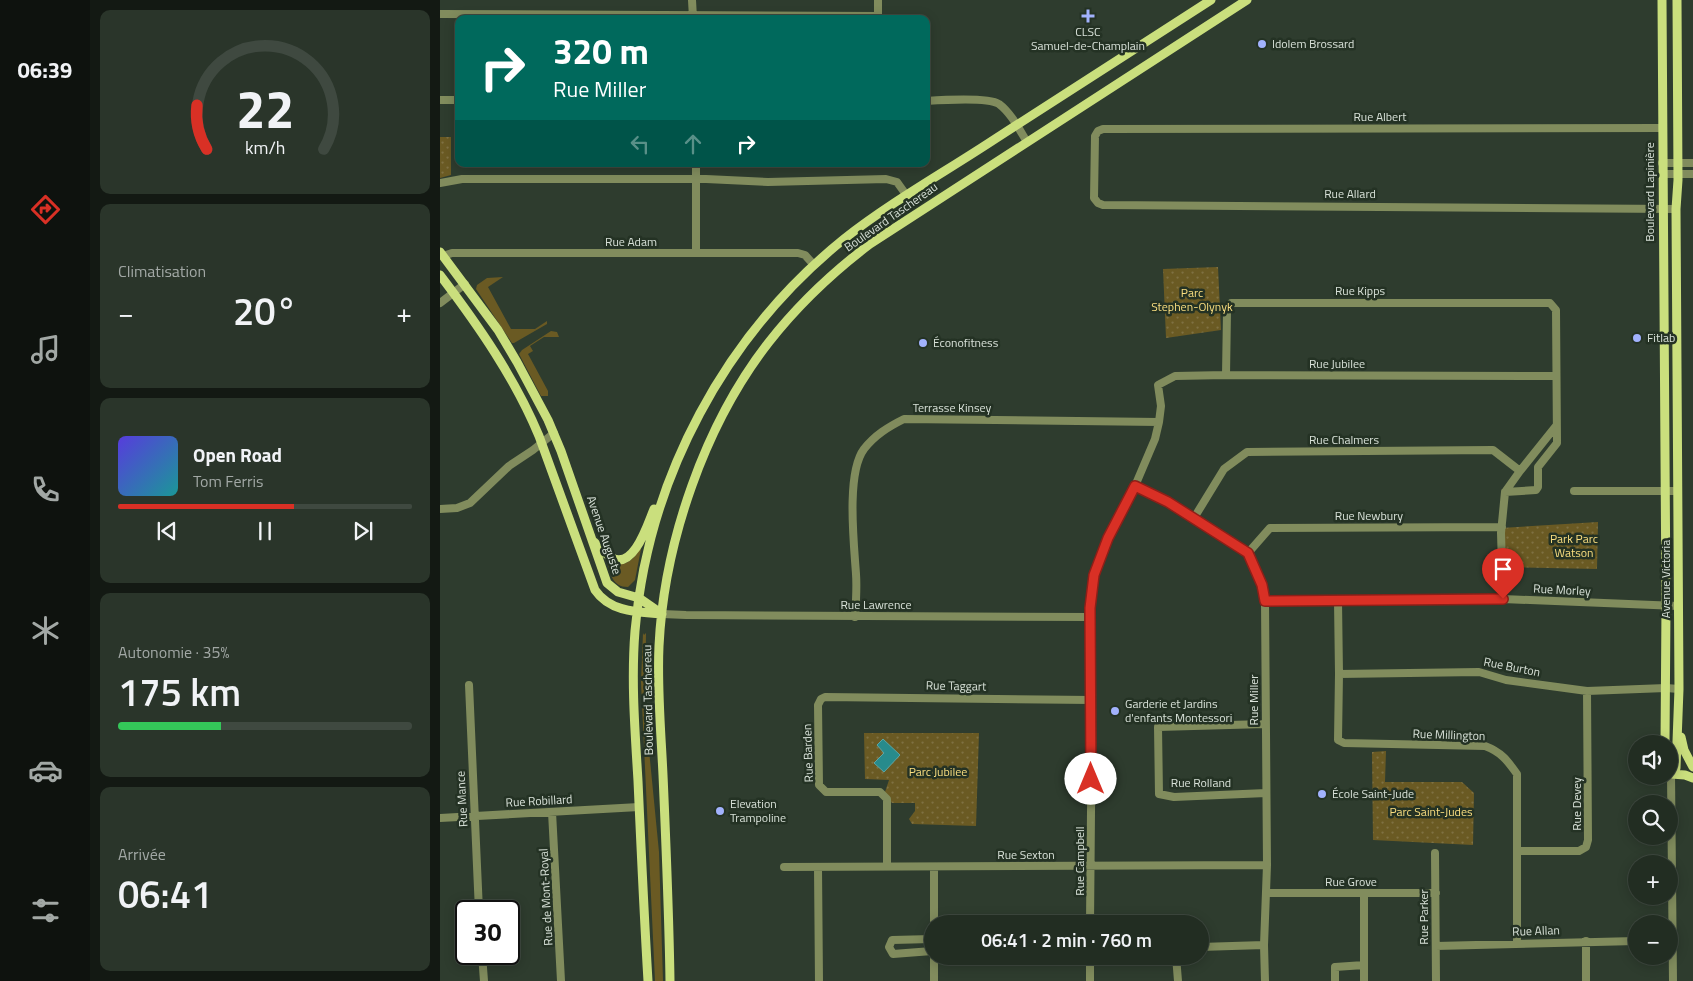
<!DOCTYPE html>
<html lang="fr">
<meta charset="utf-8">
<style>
body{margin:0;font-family:"Titillium Web",sans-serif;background:#2a352a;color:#f1f3f6;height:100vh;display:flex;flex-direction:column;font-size:19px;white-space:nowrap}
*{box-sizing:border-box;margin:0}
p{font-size:16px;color:#a2a8a5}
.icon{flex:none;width:28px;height:28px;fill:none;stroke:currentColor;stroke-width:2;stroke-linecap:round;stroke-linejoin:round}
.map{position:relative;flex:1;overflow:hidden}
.sheet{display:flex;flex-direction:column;gap:10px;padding:10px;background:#131913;width:350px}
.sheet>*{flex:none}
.top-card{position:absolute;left:15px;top:15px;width:475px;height:152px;border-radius:10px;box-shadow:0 2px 12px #0003,0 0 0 1px #3f4940;background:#00695c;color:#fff;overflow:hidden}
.buttons{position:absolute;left:1188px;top:735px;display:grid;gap:10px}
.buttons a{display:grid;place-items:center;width:50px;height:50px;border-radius:50%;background:#222d22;box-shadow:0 2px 12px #0003,0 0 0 1px #3f4940;font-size:25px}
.speed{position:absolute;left:15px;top:900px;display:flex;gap:10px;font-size:25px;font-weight:700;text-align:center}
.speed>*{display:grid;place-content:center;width:65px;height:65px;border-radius:50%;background:#222d22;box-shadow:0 2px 12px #0003,0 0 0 1px #3f4940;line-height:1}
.speed .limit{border:2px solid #111;border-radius:8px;background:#fff;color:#111}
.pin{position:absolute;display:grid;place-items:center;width:42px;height:42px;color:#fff;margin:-51px -21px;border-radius:50% 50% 50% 0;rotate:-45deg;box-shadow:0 0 5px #0007}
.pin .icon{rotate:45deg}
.me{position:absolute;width:55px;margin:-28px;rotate:0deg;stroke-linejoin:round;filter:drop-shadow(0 0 4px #0008)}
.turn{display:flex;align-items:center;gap:18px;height:105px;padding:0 15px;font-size:22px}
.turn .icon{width:65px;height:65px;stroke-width:2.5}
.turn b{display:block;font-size:35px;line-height:42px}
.lanes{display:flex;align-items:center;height:48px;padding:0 15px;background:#0003;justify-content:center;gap:25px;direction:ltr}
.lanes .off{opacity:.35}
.big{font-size:38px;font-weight:600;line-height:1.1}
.sheet .card{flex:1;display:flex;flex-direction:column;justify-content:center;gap:8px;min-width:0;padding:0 18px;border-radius:10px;background:#2a352a}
.sheet .dial{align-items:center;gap:0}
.dial svg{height:130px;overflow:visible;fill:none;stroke:#3f4940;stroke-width:7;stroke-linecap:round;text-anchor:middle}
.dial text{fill:#f1f3f6;stroke:none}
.song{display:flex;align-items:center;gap:15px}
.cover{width:60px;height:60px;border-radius:8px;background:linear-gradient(135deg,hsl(250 70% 55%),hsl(180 70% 35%))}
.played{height:5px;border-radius:2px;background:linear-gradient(90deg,#d93025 60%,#3f4940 60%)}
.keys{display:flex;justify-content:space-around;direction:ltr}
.heat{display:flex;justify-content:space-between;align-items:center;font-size:28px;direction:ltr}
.charge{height:8px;border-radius:4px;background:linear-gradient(90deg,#34c759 35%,#3f4940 0)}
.trip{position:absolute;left:484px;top:915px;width:285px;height:50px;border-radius:25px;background:#222d22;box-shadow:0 2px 12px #0003,0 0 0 1px #3f4940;font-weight:600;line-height:50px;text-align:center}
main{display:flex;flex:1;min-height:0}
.menu{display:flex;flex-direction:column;width:90px;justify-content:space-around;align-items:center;background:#0e120e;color:#a2a8a5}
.menu .icon{width:35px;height:35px}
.menu .current{color:#d93025}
.menu b{font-size:22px;color:#f1f3f6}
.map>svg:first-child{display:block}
.grass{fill:#6a5a23}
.park{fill:url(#park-dots)}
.water{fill:#278b8c;stroke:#5ca5a3}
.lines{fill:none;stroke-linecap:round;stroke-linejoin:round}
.minor{stroke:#818c5d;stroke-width:8}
.major{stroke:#cadf7d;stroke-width:9}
.route-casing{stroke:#8d1f18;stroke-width:12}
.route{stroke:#d93025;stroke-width:9}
.poi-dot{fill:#a2b2fd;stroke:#243224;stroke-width:2}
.labels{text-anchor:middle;stroke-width:5;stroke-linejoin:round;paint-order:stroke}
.poi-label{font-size:12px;fill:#d8e1d8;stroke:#243224;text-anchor:start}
.street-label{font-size:12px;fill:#d8e1d8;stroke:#243224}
.park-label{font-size:12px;fill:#fbdf80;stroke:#243224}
</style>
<main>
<nav class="menu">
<b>06:39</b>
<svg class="icon current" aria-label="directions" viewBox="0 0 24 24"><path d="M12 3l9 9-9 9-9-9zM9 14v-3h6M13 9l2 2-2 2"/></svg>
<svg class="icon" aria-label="music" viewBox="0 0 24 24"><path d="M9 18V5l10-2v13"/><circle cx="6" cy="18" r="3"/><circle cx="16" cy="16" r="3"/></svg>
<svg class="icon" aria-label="phone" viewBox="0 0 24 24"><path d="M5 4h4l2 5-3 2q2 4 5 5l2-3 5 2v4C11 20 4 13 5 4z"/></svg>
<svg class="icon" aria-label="climate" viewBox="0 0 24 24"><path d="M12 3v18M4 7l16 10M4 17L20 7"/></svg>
<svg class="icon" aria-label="car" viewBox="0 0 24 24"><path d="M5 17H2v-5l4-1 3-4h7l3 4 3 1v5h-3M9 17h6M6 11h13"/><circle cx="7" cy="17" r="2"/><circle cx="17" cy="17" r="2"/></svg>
<svg class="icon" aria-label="filters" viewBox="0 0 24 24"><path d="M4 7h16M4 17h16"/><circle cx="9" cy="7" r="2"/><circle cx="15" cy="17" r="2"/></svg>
</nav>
<section class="sheet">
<div class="card dial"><svg viewBox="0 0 100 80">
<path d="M14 69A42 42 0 1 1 86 69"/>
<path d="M14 69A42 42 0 0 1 8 42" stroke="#d93025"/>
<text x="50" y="56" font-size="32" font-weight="700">22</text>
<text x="50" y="72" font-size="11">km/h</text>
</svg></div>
<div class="card"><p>Climatisation</p>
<div class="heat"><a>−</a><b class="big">20°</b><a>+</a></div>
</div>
<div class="card">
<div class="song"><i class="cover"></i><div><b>Open Road</b><p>Tom Ferris</p></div></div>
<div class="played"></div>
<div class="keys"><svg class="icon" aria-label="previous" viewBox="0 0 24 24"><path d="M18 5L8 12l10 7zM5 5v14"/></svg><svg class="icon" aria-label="pause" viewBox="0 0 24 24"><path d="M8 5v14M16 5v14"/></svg><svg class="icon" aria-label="next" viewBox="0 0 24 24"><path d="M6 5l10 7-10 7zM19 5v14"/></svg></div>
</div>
<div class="card"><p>Autonomie · 35%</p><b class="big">175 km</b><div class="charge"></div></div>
<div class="card"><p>Arrivée</p><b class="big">06:41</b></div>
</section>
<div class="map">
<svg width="1253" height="981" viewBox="0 0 1253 981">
<defs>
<pattern id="park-dots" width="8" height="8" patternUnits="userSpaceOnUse" patternTransform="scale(1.25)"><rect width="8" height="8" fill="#6a5a23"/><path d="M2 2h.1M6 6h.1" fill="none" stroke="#7f7142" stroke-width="1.8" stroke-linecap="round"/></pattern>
</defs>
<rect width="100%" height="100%" fill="#2e3c2e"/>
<path class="grass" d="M63 277 48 287 71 329H95L107 321V324L74 343H72L36 289 37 285 47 278Z
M111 331 117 332 119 337H104L90 346 93 351 88 354 108 391V396H101L79 354 82 350Z
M200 549H201L195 580 188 587C172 587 171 574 167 562L168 560C182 569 192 562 200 549Z
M203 633 204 635 206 633 205 709 219 852 223 981H215L201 682Z"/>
<path class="park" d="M0 137H11V175L0 178Z
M778 267 781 330 726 338 723 269Z
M1158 522 1157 569 1061 567V528Z
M424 733H539L536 826 472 824 469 819 475 811V803H452L444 795 449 780 425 779Z
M946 751 945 782H1022L1034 793 1033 845 933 840 932 752Z"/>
<path class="water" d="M443 739 460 755 444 772 434 763 444 753 437 745Z"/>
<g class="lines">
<path class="minor" d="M252 0 253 18
M0 14 438 16
M438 19V0
M0 100H19
M486 101C501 100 548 97 559 104 571 113 579 129 587 142
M1222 128 663 129 658 131 655 136 654 198 658 203 663 205 1236 209
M1222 163H1253
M1223 174H1253
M0 183 22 179H266L328 182 446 179 457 182 467 196
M256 253V164
M3 256 12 253H358L365 255 374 265
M0 303 25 284
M786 375 787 312 788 306 791 303H1110L1116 310 1117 443 1098 467V487L1096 490 1065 492
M695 486 728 502 808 553 822 585 825 601 827 865 824 945 825 981
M1134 491H1238
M0 509 17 508 30 503 69 466 93 450 114 433
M754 518 784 469 807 452 1053 450 1080 471
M808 553 830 528 1062 527
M1063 599 1061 533 1065 492 1080 471 1116 426
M825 601 1063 599 1238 606
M898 601 899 674 898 740 904 743 1045 746C1061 752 1067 760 1077 774V943
M222 614 246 615 650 617
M415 617C416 603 417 588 416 574 414 544 406 473 424 449 435 435 448 427 464 419L719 422
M899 674 1039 672 1066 680 1147 691 1226 688 1239 689
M29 685 39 911
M825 724 718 727 719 794 734 797 826 793
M1231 774 1233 981
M112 812 121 981
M0 818 199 807
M1078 851H1139L1146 847 1148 840 1147 691
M995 853 996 981
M447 866V799L440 792H386L379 785 378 705 381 699 385 697 652 700
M344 867 827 865
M494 867V924
M378 868 379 981
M827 893H996
M924 893V981
M650 924 652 700 650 608 654 575 668 538 695 486 715 439 719 422 721 406 718 385 735 376 786 375 1116 376
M492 939 452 940 449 947 453 954 492 951
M1146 941V981
M996 946 1196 941
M760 947 824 945
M42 954 44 981
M736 956 738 981
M494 981V956
M650 981V956
M895 981V967L924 965"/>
<path class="major" d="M1222 0 1226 606 1225 744
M0 252 58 330 77 362 108 420 121 451 167 583 178 592 199 598 222 614
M0 275C38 325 75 378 99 436L155 590C170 612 197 612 222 614
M154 542C159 547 165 554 172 558 194 570 208 523 214 509
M1241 737 1244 750 1253 767
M1231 774 1236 768 1239 689 1236 209 1238 180 1237 0
M1231 774 1245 775 1253 778
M208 981C204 914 201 848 198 781 195 731 191 681 195 631 208 478 285 335 404 239 451 202 505 172 555 139 627 93 699 47 771 0
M230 981C229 912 226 844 223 775 221 732 217 689 219 646 224 542 265 424 329 342 358 305 393 272 430 244L807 0"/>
</g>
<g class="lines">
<g class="route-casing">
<path id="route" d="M651 779 650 608 654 575 668 538 695 486 728 502 808 553 822 585 825 601 1063 599"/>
</g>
<use href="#route" class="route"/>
</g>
<g class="poi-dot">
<path d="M645.5 8.5h5v5h5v5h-5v5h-5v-5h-5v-5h5z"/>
<circle cx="822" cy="44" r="5"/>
<circle cx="1197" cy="338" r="5"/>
<circle cx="483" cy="343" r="5"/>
<circle cx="675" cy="711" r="5"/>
<circle cx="882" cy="794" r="5"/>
<circle cx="280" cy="811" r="5"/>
</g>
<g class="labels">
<g class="poi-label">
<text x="648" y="36" text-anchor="middle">CLSC<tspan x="648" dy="14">Samuel-de-Champlain</tspan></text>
<text x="832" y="48">Idolem Brossard</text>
<text x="1207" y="342">Fitlab</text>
<text x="493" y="347">Éconofitness</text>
<text x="685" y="708">Garderie et Jardins<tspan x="685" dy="14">d'enfants Montessori</tspan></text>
<text x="892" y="798">École Saint-Jude</text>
<text x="290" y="808">Elevation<tspan x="290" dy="14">Trampoline</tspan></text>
</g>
<g class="street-label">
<text x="940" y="121">Rue Albert</text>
<text transform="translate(1210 192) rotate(-90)" y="4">Boulevard Lapinière</text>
<text x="910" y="198">Rue Allard</text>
<text transform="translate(451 217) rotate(-35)" y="4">Boulevard Taschereau</text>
<text x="191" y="246">Rue Adam</text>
<text x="920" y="295">Rue Kipps</text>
<text x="897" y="368">Rue Jubilee</text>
<text x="512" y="412">Terrasse Kinsey</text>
<text x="904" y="444">Rue Chalmers</text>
<text x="929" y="520">Rue Newbury</text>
<text transform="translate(164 535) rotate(71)" y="4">Avenue Auguste</text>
<text transform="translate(1226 579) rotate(-90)" y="4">Avenue Victoria</text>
<text transform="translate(1122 590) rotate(3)" y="4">Rue Morley</text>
<text x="436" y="609">Rue Lawrence</text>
<text transform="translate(1072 667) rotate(11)" y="4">Rue Burton</text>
<text transform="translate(516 686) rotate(1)" y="4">Rue Taggart</text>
<text transform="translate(208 700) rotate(-91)" y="4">Boulevard Taschereau</text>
<text transform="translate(814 700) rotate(-90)" y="4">Rue Miller</text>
<text transform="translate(1009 735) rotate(2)" y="4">Rue Millington</text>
<text transform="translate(368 753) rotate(-92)" y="4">Rue Barden</text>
<text x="761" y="787">Rue Rolland</text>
<text transform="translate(22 799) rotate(-93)" y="4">Rue Mance</text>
<text transform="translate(99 801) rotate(-3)" y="4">Rue Robillard</text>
<text transform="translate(1137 804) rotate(-90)" y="4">Rue Devey</text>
<text x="586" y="859">Rue Sexton</text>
<text transform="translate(640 861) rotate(-90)" y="4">Rue Campbell</text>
<text x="911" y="886">Rue Grove</text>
<text transform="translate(106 897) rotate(-93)" y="4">Rue de Mont-Royal</text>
<text transform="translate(984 917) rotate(-90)" y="4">Rue Parker</text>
<text transform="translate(1096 931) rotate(-2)" y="4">Rue Allan</text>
</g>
<g class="park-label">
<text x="752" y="297">Parc<tspan x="752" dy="14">Stephen-Olynyk</tspan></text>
<text x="1134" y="543">Park Parc<tspan x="1134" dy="14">Watson</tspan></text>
<text x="498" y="776">Parc Jubilee</text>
<text x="991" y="816">Parc Saint-Judes</text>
</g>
</g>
</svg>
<div class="buttons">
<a><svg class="icon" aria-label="sound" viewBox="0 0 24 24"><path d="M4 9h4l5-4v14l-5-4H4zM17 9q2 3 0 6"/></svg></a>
<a><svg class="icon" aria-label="search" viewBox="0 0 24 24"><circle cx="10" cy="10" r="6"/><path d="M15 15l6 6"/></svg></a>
<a>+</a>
<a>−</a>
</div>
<div class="speed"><div class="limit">30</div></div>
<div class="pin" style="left:1063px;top:599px;background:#d93025"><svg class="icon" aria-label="arrive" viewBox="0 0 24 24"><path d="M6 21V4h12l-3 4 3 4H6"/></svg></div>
<svg class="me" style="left:651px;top:779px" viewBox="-20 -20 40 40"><circle r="19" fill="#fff"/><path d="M0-13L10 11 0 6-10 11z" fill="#d93025"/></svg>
<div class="trip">06:41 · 2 min · 760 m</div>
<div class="top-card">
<div class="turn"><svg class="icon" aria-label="right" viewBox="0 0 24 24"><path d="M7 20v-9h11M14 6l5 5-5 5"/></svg><div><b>320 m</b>Rue Miller</div></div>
<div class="lanes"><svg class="icon off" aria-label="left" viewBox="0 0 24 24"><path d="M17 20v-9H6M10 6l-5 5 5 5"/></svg><svg class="icon off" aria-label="ahead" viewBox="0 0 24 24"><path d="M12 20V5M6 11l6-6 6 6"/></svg><svg class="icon" aria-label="right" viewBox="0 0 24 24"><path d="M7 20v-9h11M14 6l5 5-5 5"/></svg></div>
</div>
</div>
</main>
